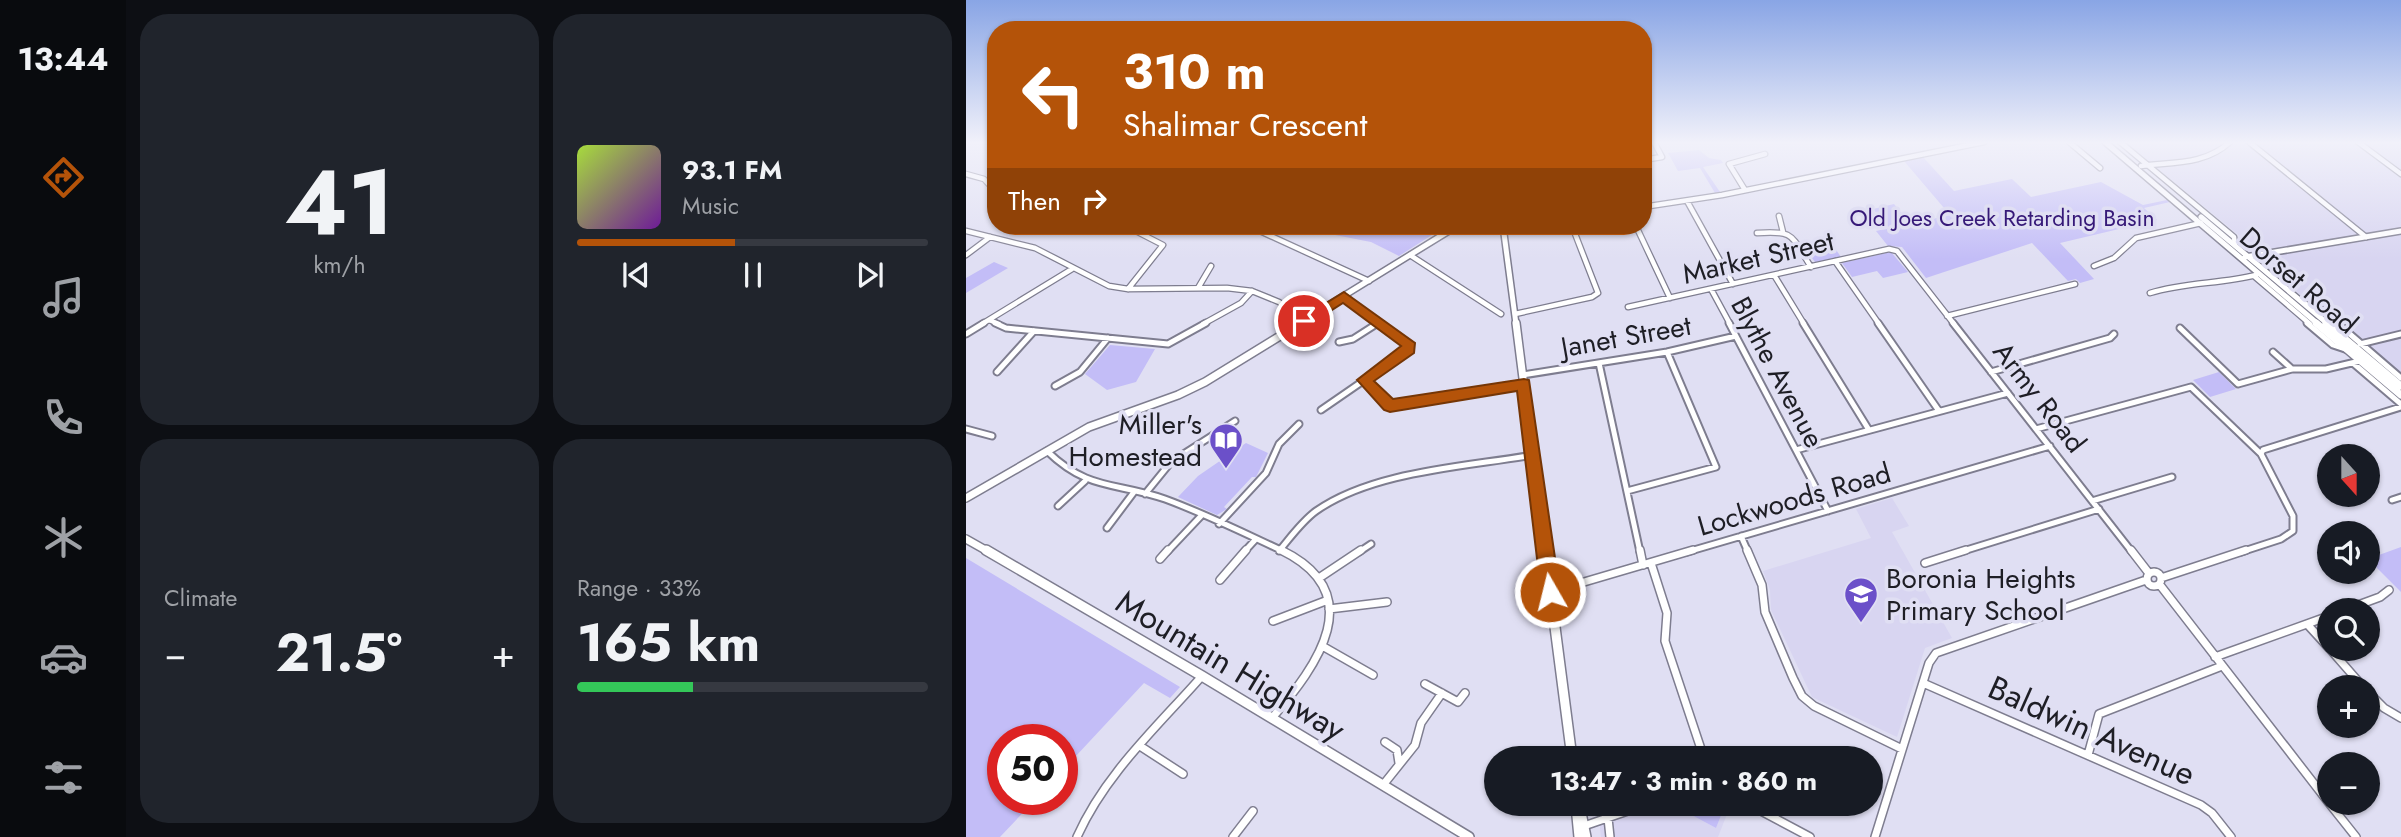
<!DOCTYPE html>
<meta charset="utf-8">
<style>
body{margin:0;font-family:Jost,sans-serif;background:#20242c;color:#f1f3f6;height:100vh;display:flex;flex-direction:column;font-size:26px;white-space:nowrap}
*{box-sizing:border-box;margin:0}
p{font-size:23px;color:#9ea1a6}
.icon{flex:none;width:38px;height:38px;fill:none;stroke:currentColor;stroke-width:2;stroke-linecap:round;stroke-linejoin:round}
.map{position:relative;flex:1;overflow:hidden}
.drawer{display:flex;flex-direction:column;gap:14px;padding:14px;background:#0d0f14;width:840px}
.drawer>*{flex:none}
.banner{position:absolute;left:21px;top:21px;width:665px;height:214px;border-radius:28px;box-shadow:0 2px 5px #0004;background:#b45309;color:#fff;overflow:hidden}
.needle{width:46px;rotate:159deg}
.controls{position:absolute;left:1351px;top:444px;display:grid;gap:14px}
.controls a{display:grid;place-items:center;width:63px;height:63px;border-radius:50%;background:#171b24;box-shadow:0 2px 5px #0004;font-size:35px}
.speed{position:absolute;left:21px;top:724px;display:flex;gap:14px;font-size:35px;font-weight:700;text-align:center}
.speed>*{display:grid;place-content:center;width:91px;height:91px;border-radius:50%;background:#171b24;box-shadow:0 2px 5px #0004;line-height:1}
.speed .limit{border:10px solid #d22;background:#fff;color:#111}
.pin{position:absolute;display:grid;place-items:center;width:60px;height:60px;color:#fff;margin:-30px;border:4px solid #fff;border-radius:50%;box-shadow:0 2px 7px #0007}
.me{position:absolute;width:77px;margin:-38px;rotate:352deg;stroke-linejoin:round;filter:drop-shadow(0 0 5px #0008)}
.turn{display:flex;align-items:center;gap:24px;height:147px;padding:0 21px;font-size:32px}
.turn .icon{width:91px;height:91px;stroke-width:2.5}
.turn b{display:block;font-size:49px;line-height:60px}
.then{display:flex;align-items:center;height:66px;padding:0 21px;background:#0003;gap:14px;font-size:26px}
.big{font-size:52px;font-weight:700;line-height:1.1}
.drawer .tile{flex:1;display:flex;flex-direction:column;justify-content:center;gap:10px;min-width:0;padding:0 24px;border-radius:28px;background:#20242c}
.drawer .dial{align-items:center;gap:0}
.dial b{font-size:91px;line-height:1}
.song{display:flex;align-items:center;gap:21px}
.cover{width:84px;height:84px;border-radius:10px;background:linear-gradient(135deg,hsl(80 70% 55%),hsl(280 70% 35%))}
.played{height:7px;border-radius:4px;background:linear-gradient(90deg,#b45309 45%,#363941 45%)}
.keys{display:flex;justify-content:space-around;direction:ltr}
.heat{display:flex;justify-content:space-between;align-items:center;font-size:38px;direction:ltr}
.charge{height:10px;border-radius:5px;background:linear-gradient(90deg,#34c759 33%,#363941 0)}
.drawer .tiles{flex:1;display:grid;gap:14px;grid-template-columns:repeat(2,1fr)}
.trip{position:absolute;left:518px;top:746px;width:399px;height:70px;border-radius:35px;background:#171b24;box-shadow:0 2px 5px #0004;font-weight:700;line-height:70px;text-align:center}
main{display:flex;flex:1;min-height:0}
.dock{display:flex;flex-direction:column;width:126px;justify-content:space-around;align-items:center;background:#090b0e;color:#9ea1a6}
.dock .icon{width:49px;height:49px}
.dock .current{color:#b45309}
.dock b{font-size:32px;color:#f1f3f6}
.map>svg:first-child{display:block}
.built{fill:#d8d5f1}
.green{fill:#c3bdf7}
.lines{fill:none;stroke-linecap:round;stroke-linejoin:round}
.minor-far2-casing{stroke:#7e7d8f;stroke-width:7}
.minor-far1-casing{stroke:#7e7d8f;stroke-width:9}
.minor-casing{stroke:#7e7d8f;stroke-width:10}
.major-far2-casing{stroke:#7e7d8f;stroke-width:8}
.major-far1-casing{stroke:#7e7d8f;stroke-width:10}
.major-casing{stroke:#7e7d8f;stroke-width:12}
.minor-far2{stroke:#fff;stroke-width:4.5}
.minor-far1{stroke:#fff;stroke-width:5}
.minor{stroke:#fff;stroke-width:7}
.major-far2{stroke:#fff;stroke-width:5}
.major-far1{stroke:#fff;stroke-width:7}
.major{stroke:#fff;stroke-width:9}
.route{fill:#b45309;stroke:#753606;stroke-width:2}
.labels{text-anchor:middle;stroke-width:7;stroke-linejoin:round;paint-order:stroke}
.far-park-label{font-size:23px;fill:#361978;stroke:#e0dff3}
.street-label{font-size:28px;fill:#1e1e25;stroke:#e0dff3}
.poi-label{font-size:28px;fill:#1e1e25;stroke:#e0dff3;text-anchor:end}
.near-street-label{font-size:33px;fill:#1e1e25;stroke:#e0dff3}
</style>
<main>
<nav class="dock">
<b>13:44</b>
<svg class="icon current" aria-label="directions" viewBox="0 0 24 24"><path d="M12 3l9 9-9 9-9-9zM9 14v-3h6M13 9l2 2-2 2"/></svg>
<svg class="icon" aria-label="music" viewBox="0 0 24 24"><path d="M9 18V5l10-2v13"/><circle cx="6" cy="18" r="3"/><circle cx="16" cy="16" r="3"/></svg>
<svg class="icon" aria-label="phone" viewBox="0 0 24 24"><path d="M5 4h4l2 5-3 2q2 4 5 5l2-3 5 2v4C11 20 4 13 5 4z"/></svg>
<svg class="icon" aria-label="climate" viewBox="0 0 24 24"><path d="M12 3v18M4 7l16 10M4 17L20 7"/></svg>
<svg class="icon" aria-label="car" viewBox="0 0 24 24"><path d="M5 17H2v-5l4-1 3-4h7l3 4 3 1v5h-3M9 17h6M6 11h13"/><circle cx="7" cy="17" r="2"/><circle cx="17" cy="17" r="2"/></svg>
<svg class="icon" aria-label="filters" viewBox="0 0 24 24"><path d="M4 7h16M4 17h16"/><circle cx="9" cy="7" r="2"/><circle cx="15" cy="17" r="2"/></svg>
</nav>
<section class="drawer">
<div class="tiles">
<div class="tile dial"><b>41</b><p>km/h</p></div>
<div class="tile">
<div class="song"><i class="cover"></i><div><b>93.1 FM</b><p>Music</p></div></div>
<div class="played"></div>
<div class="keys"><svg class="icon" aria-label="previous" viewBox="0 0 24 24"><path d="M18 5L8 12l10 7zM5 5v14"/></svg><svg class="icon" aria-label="pause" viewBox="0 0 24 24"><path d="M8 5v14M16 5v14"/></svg><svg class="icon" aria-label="next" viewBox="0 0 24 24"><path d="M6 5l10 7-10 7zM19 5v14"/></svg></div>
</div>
<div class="tile"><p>Climate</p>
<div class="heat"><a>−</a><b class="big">21.5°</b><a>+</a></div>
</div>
<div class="tile"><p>Range · 33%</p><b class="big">165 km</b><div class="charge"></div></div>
</div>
</section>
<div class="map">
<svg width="1435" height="837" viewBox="0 0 1435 837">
<rect width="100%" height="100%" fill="#e0dff3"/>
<path class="built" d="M1159 142H1435V373L1352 302 1344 303 1296 263V259L1286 246Z
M926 498 943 526 926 532 986 638 959 648 931 737 846 697 805 610 804 590 797 571 905 538 890 509Z
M624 803H724L720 812 750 828 760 803 765 804 752 837H635L632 812 624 807Z"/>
<path class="green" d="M733 150 743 158 755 160 757 163 737 167 754 192 749 193 734 168 712 171 702 153Z
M957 157 988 191 1046 179 1065 197 1135 182 1177 205 1201 200 1204 202 1178 208 1191 220 1094 243 1128 279 1114 283 1110 279 1102 281 1066 243 960 278 936 247 922 246 910 231 923 228 907 209 928 204 944 224 984 215 938 161Z
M346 226H480L433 256 405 242 364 234Z
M864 241 875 257 849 262 838 247Z
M925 252 942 272 917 278 911 271 886 277 876 263Z
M28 262 42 268 0 293V278Z
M144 345 189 349 170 382 141 390 119 374Z
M1253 372 1270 389 1244 397 1227 380Z
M280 443 302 453 290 477H286L258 507 261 509 251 515 212 497 232 476Z
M1435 547V592L1402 559Z
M0 558 214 687 204 698 178 683 96 771V740H37V800H69L34 837H0Z
M724 803H760L750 828 720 812Z"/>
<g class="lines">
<g class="minor-far2-casing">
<path id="minor-far2" d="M1103 142 1134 168
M1154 142 1268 237 1269 245
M1283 142 1400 237
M1392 142 1435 174
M677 160 696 157 688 142
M1175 166C1207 162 1239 165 1264 142
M0 174 18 179 30 192
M779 190 763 164 799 154
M721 201 767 284
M677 207 756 195 1018 142
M813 216 817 232
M160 226 197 245 162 289
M283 226 403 281
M670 226 704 298
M538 229 560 226
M0 231 69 248 143 286 162 289 261 288 286 291 313 302 338 321
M791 233C830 230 825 236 845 267
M0 255 24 237
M444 255 535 314
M869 261 913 324
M1128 266 1148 258 1170 238 1235 223
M808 275 838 324
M1288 276 1344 324
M232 288 245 266
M745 289 764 324
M1184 293C1219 282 1255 284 1290 275
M378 297 415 324
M1339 304 1355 309 1373 324
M662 307 923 249 931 251 988 324
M549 314 626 297 632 293 606 226
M981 316 1109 284
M23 320 33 324
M16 324 106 269
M237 324 275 303 286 291
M409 324 413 322"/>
</g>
<g class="minor-far1-casing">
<path id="minor-far1" d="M29 323 40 328 202 344 240 323
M763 323 862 511
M837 323 903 430
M912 323 973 411
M987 323 1166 552
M1341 323 1367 345 1379 349
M1371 323 1435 378
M1214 328 1272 384 1326 369H1360L1394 361
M0 334 18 323
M373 342 387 339 412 323
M1394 344 1435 334
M1307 352 1326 369
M633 363 674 552
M1387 363 1435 404
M31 372 68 331
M1025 372 1144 338 1148 334
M557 375 701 352 770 336
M398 380 423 405 558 384
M89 386 114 372 142 338
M355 410 442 350 444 346 413 323
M0 429 26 436
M1070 429 1225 387 1295 454
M830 450 1042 393
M81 451C122 491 150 482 199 499 240 514 280 534 319 552
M661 491 750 467 701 352
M179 494 205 462 269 421
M1426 500 1435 497
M1126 501 1206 477
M92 506 119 481
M253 524 300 473 313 444 333 424
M141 528 168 492
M775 536 782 552
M313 551C324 538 336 521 350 511 407 471 498 467 567 455
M201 552 235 516
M278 552 289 540
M393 552 405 544
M721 552 1084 446
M994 552 1133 509
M1275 552 1315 539 1327 531V516L1295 454 1297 450 1435 407"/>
</g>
<g class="minor-casing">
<path id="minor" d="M674 550 677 565
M781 550 796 585 799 612 827 678 836 696 848 706 936 749
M1165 550 1182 572
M194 559 202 550
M685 563 701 613 699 641 738 758
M959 563 1000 550
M1181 579a7 7 0 1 1 14 0a7 7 0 1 1-14 0Z
M353 578 395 550
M1195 578 1280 550
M254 580 280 550
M1194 585 1363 803
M584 592 727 550
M363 609 421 602
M1376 611 1414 597 1423 590
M307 621 362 600
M1341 624 1363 648
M358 647 407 675
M1364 649 1398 688
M1249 657 1363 616
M957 683 1235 805 1246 813 1265 837
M459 684 492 702 499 693
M1402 692 1418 708 1435 718
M306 718C352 665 404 593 315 550
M419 742 431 750 433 763
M174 746 217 774
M1122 755 1133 714 1256 666
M417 785 449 745 455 723 476 693
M780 803 844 837
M1363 803 1390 837
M642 818 644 837
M615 827 685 803
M111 837C139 774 191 727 236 676
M267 837 287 811
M909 837 963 663 970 653 1180 580"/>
</g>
<g class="major-far2-casing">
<path id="major-far2" d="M1139 142 1352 324
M1235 217 1362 324
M537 226 550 324
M1279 257 1435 231
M332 324 491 226"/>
</g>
<g class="major-far1-casing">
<path id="major-far1" d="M550 323 579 552
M1350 323 1435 395
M1360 323 1435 386
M0 498 123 427 212 395 239 382 335 323
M0 539 23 552"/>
</g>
<g class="major-casing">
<path id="major" d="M20 550 236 676 503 837
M579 550 606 758
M613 803 620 837
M610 806 613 837"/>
</g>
<use href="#minor-far2" class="minor-far2"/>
<use href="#minor-far1" class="minor-far1"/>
<use href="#minor" class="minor"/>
<use href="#major-far2" class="major-far2"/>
<use href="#major-far1" class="major-far1"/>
<use href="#major" class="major"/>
</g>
<linearGradient id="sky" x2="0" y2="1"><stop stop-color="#89a5e5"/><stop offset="0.55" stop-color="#f1f1fa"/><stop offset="1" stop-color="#f1f1fa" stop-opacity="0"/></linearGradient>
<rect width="1435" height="259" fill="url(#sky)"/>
<path class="route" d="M378 292 449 343 448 353 408 381 427 399 558 379 563 380 594 592 591 598 584 601 578 598 575 592 551 391 424 412 418 410 391 380 435 346 377 303 344 324 338 326 331 321Z"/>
<defs>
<g id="library-pin" transform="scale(1.75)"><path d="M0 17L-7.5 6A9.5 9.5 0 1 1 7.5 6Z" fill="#6b50c9" stroke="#e0dff3"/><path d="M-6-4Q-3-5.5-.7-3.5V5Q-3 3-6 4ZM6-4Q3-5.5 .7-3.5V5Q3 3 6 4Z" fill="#fff"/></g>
<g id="school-pin" transform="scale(1.75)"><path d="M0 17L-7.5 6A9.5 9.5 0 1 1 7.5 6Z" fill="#6b50c9" stroke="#e0dff3"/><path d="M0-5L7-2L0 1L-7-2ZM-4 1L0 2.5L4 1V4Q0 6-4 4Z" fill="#fff"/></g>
</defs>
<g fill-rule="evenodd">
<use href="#library-pin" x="260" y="440"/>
<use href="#school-pin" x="895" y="594"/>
</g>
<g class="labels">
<g class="far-park-label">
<text x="1036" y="226">Old Joes Creek Retarding Basin</text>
</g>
<g class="street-label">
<text transform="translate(792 257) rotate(-13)" y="10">Market Street</text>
<text transform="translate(1333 280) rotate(41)" y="10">Dorset Road</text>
<text transform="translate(660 336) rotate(-10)" y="10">Janet Street</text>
<text transform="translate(812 372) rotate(62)" y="10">Blythe Avenue</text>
<text transform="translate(1074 397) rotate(52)" y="10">Army Road</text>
<text transform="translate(828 499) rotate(-16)" y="10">Lockwoods Road</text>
</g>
<g class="poi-label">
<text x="236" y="434">Miller's<tspan x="236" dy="32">Homestead</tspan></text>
<text x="920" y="588" text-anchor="start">Boronia Heights<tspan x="920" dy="32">Primary School</tspan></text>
</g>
<g class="near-street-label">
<text transform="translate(265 665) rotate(31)" y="12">Mountain Highway</text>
<text transform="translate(1126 730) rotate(24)" y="12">Baldwin Avenue</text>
</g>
</g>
</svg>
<div class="controls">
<a><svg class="needle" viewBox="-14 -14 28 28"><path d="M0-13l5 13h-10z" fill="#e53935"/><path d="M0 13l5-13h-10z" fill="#9ea1a6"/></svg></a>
<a><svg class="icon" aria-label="sound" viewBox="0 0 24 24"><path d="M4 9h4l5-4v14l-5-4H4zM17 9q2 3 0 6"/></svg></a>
<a><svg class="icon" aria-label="search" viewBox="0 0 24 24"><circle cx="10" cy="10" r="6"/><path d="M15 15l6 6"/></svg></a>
<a>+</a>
<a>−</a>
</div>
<div class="speed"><div class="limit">50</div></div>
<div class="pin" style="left:338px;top:321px;background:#d93025"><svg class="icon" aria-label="arrive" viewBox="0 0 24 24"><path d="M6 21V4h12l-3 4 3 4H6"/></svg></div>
<svg class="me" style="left:584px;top:592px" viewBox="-20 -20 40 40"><circle r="17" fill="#b45309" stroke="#fff" stroke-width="3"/><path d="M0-11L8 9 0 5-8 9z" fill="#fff"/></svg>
<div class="trip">13:47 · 3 min · 860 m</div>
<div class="banner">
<div class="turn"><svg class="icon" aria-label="left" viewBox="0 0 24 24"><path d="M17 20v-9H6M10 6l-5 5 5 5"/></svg><div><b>310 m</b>Shalimar Crescent</div></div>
<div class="then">Then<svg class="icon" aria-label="right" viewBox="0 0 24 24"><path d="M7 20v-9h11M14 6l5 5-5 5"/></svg></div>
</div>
</div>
</main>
